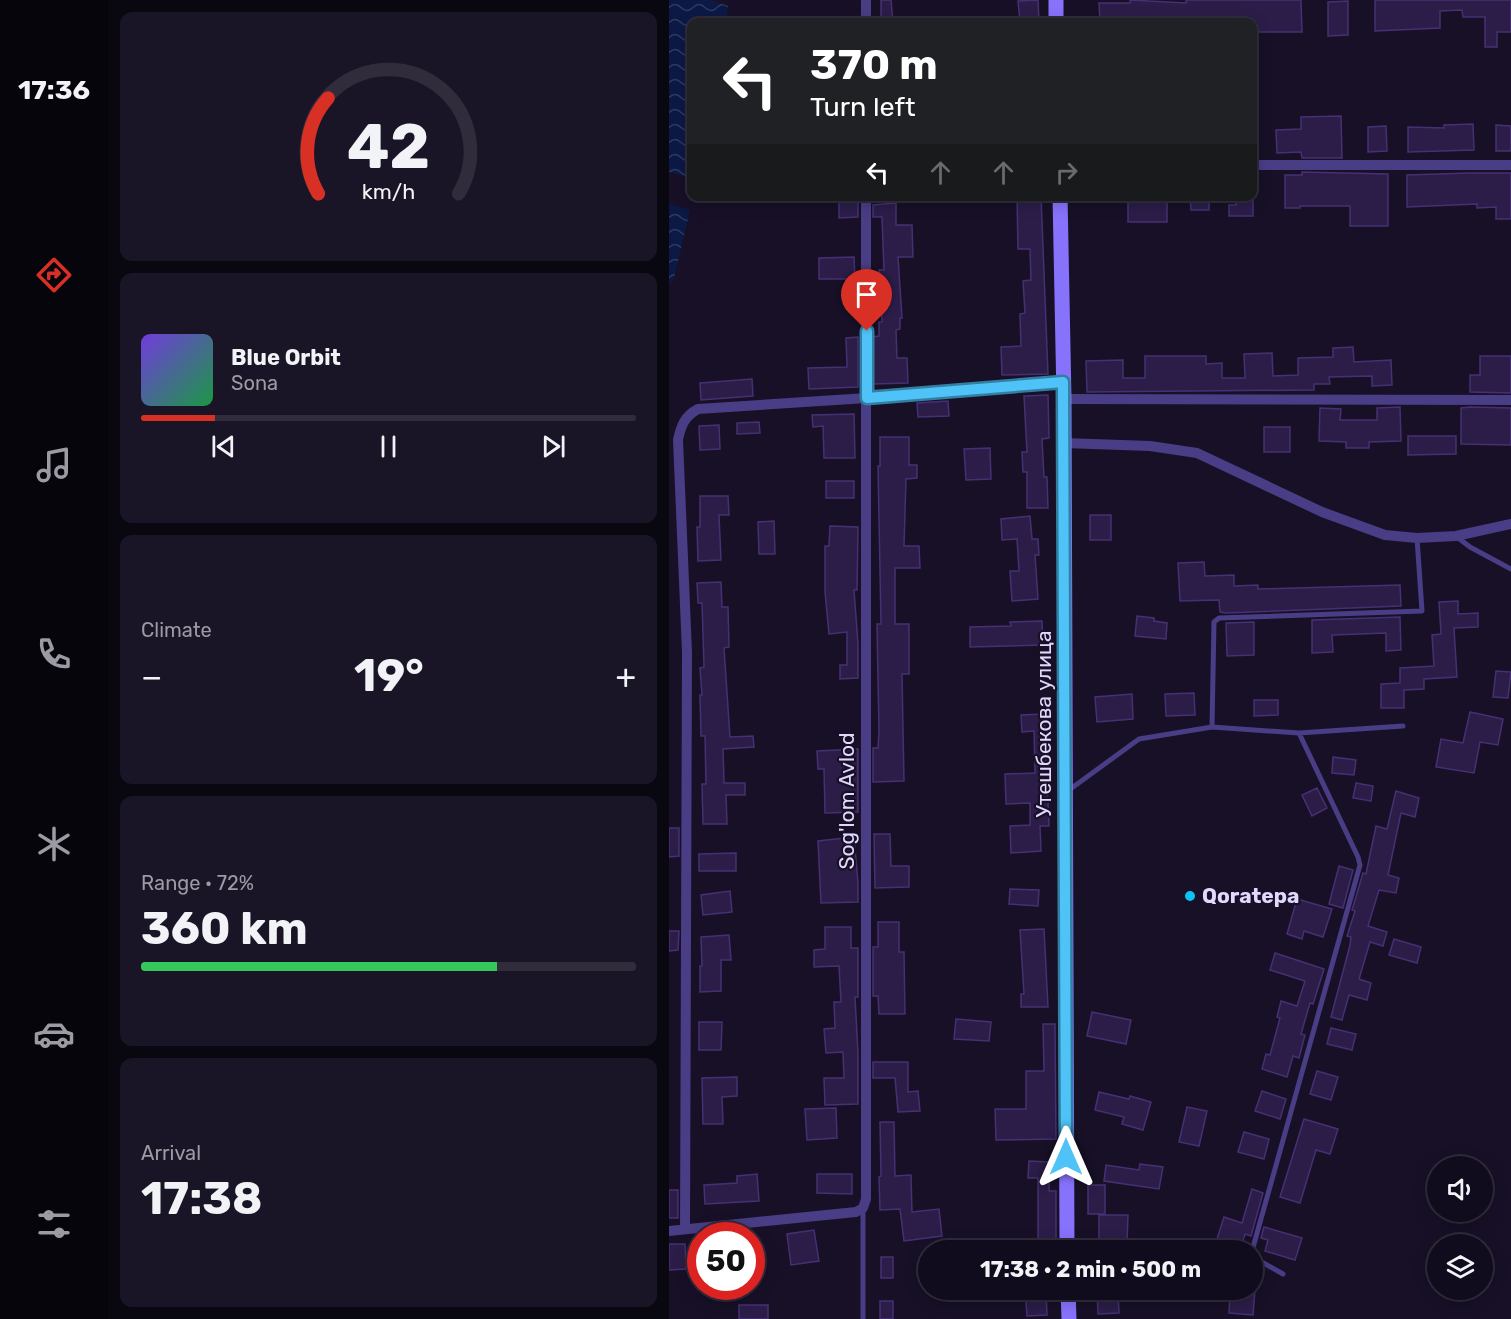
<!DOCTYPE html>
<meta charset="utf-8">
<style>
body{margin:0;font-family:Rubik,sans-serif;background:#1a1526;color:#f1f3f6;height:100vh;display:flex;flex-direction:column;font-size:22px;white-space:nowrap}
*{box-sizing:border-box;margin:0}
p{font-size:20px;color:#9c9ba4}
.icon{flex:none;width:33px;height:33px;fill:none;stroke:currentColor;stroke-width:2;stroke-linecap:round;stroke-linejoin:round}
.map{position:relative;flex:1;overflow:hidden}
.panel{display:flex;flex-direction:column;gap:12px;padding:12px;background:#090710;width:561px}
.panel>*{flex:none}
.banner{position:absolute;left:18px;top:18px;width:570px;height:183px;border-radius:12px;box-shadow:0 3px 15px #0003,0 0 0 2px #302c3b;background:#202124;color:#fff;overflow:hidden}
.fabs{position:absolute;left:758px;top:1156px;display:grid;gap:12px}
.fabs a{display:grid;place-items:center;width:66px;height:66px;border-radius:50%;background:#110c1d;box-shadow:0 3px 15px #0003,0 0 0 2px #302c3b;font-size:30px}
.speed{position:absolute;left:18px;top:1222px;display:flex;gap:12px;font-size:30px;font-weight:700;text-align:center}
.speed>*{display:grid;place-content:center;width:78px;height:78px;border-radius:50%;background:#110c1d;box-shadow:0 3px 15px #0003,0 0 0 2px #302c3b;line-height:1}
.speed .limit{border:9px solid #d22;background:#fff;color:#111}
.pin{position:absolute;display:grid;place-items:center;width:51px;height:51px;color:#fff;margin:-62px -26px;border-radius:50% 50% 50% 0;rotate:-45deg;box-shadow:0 0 6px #0007}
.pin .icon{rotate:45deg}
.me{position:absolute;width:66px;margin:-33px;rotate:0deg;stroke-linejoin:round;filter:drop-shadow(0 0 4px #0008)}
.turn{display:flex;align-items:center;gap:21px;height:126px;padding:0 24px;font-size:27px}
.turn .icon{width:78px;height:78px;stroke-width:2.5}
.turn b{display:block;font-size:42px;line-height:51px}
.lanes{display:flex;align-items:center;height:57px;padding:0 24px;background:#0003;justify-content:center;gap:30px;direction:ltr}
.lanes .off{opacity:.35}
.big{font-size:45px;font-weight:700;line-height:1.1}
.panel .widget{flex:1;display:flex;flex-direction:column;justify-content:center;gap:9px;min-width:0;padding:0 21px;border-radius:12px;background:#1a1526}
.panel .dial{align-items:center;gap:0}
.dial svg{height:156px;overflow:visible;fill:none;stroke:#302c3b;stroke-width:7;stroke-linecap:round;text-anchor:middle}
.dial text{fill:#f1f3f6;stroke:none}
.song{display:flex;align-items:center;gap:18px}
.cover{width:72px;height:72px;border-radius:9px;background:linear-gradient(135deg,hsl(260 70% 55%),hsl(140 70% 35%))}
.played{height:6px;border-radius:3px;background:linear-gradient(90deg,#d93025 15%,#302c3b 15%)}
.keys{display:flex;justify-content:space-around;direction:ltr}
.heat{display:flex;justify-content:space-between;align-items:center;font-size:33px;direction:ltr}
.charge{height:9px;border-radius:4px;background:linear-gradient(90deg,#34c759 72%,#302c3b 0)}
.trip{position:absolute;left:249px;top:1240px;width:345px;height:60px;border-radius:30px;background:#110c1d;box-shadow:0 3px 15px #0003,0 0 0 2px #302c3b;font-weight:700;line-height:60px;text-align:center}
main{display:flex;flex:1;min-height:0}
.dock{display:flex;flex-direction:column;width:108px;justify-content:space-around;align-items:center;background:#07050c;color:#9c9ba4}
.dock .icon{width:42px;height:42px}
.dock .current{color:#d93025}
.dock b{font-size:27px;color:#f1f3f6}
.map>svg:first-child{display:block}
.water{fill:url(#water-waves)}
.building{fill:#2b1d48;stroke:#463073;stroke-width:1.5}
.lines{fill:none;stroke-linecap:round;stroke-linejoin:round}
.service{stroke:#493d85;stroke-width:5}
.minor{stroke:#493d85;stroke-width:10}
.secondary{stroke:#8772fb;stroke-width:15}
.route-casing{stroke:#337fa1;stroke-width:15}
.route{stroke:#4fc3f7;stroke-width:10}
.poi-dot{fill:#0ac1f8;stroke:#171027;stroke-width:2}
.labels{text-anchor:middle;stroke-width:4.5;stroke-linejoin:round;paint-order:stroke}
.street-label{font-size:21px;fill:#e1d8fe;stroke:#171027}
.poi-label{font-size:21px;font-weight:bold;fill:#e1d8fe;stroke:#171027;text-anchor:start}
</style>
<main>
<nav class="dock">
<b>17:36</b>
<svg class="icon current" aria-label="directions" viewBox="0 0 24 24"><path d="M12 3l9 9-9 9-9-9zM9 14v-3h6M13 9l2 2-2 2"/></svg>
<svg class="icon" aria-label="music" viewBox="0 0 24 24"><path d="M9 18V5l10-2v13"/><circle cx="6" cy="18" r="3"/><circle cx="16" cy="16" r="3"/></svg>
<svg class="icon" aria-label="phone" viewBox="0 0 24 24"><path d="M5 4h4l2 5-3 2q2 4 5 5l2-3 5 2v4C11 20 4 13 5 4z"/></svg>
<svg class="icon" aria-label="climate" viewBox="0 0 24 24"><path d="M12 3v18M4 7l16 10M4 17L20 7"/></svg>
<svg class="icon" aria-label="car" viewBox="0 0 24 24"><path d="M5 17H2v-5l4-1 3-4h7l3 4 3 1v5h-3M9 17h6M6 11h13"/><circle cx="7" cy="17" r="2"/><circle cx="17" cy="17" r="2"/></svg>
<svg class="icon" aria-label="filters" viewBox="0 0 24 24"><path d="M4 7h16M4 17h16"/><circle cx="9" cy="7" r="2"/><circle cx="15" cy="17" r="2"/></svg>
</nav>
<section class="panel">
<div class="widget dial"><svg viewBox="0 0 100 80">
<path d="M14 69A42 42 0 1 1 86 69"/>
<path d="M14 69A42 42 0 0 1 19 20" stroke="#d93025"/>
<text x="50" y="56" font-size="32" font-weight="700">42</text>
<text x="50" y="72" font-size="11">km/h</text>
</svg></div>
<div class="widget">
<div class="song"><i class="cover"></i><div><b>Blue Orbit</b><p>Sona</p></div></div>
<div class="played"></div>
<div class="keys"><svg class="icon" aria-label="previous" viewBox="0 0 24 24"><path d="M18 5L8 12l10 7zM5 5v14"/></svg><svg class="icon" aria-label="pause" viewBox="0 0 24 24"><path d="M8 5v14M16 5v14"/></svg><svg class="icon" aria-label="next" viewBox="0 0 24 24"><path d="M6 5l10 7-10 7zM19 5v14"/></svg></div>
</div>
<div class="widget"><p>Climate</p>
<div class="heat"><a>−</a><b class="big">19°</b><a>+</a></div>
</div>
<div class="widget"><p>Range · 72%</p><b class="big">360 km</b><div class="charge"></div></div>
<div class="widget"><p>Arrival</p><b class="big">17:38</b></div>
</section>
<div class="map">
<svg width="842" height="1319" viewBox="0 0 842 1319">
<defs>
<pattern id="water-waves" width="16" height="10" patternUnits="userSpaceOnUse" patternTransform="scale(1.5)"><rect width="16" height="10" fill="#0c1945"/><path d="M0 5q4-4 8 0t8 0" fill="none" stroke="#2f3a61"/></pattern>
</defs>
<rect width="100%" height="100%" fill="#171027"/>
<path class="water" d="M0 0H42L59 6 57 22H22V178L0 172Z
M0 204 21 210 5 278 0 285Z"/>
<path class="building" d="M212 0H222L224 22H212Z
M369 0 370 22H351L349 1Z
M461 0 517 3V0H632L633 32H584V22H431L430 3H461Z
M706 0H842V32H828V47H816V17H794L793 10 771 11V28L706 31Z
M679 1V35L659 36V2Z
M672 116 673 158H633L632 152 608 153 607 130 632 129V117Z
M804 124 805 150 739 152V127L775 128V125Z
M827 125 842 126V151H827Z
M717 126 718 151 699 152V127Z
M633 172 719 174V226H681V206H631V208H616V175H633Z
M801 173H842V219H827V207L808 208V204L738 207V175Z
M170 196H189V217L170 218Z
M348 196H372L379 374 333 375 332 347 352 346 351 314 356 313 354 281 362 280 361 249H349Z
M459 196H498V222H459Z
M521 196H540V210H522Z
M567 196H584V216H560V205H567Z
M227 203V225H243L244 257H229L233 318H231V329L227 330 228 358H238L239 383 204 384V337L210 336V322H213L210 270H215L213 217H204V205Z
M185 257 186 279H150V258Z
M189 337V387L140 389 139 368 178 367 177 338Z
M684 347 685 362 722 360 723 385 703 386V376L660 377 661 384H645V390L418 392 417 361 454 360V378H476V356H537V364L553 363V378H576L575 354 603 353 604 376 629 375V358L664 357V348Z
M811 356H842V393L801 392V375H811Z
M83 379 84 396 32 400 31 383Z
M379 395 380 438 373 439 375 477H378L379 508H358V472H354L353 452H358L355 396Z
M279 401 280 416 249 417 248 403Z
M731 407 732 441 700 442V448H677V442L650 441 651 408 672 409 671 420H708V408Z
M801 407 842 408V445L792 444V408Z
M185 414 186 458H155L154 426 144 427 143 415Z
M90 422 91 433 68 434V423Z
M50 425 51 449 31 450 30 426Z
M595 427H621V452H595Z
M739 436H787V454L739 455Z
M211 437H240V465H248V478L237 479 235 546H250L251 568H226V624H240V674H233L235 781 204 782V748H209L210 732 208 624H212L209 466H211Z
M321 448 322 479 297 480 295 449Z
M157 481H185V498H157Z
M31 496H59L60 515H50L52 560 29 561 28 527H31Z
M421 515H442V540H421Z
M361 516 363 539H369L370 555H366L369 599 343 601 341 571H350L348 539 333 540 332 519Z
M105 521 106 554H90L89 522Z
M161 526 189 527 188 590H185L189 644V678L171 679V665H178V632L160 634 156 592V546H160Z
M535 562 536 576 565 575V586L589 585V589L731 585 732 606 557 613 551 612 550 600 511 601 509 563Z
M52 582 53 607H59L60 647 55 648 61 737 84 736 85 747 54 749 55 783H76V795H57L58 824H34L33 784H37L36 736H32L31 695H33L31 668 35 667 33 603H29L28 583Z
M789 601V614L809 613V627L785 628 788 677 755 679V689L735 690V708H712V684L731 683V668L765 666 763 635 772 634 770 602Z
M468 616 485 618V621L498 623 497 639 466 636Z
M731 617 732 650 717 651V633L663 635 664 652 643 653V620Z
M373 621 374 645 301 647V627L342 626 341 622Z
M585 622V655L558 656 557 623Z
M827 671 842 672 839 698 824 697Z
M525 693 526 715 497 716 496 694Z
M463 694 464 719 428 722 426 697Z
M585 700H609V715L585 716Z
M801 712 834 719 829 745 811 742 805 773 767 767 772 739 794 743Z
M375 714 380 826H371L372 851 342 853 341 826 361 825V803L337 804 336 774 366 773 365 731 353 732 352 715Z
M189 749V812L156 813 155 769H149L148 751Z
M664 757 687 760 685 775 663 773Z
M687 783 704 786 702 801 684 798Z
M648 788 658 808 643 816 633 795Z
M727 791 750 798 746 817 732 813 719 875 730 878 727 893 710 890 699 926 718 932 714 946 701 942 690 979 702 983 698 1000 680 995 673 1020 662 1017 681 945 682 937 678 936 686 911 683 910 694 873 697 874 707 826 718 829Z
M0 828H10V856L0 857Z
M205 834H221L222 866H240V887L206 888Z
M185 837 189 883V902L152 903 149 841Z
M67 853V871H30V854Z
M670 866 684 870 674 908 660 904Z
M341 889 370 890 369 906 340 904Z
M61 891 63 912 34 915 32 895Z
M628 899 663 909 654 937 635 931 633 939 618 934Z
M209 922H230V952H235L236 1014H210L209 996H204V947H209Z
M156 927H182V948H189V997H186L189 1053V1104L156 1105 155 1078H175L174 1052 157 1053 155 1029 166 1028 165 1002H172L170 966 145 967V950L156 949Z
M375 929 379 1007H352V994H355L351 930Z
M0 931H10L9 950 0 951Z
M60 935 62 960H52V991L31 992V966H33L32 937Z
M725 939 752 947 748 963 720 955Z
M606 953 655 969 644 1004 641 1003 632 1034 636 1035 630 1058 624 1056 618 1077 593 1069 597 1054 601 1055 611 1018 608 1017 612 1001 628 1006 636 981 601 970Z
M423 1012 462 1020 457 1044 418 1036Z
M287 1019 322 1022 320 1041 285 1039Z
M30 1022H53L52 1050H30Z
M374 1024H386L387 1139 327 1140 326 1109H357V1071H375Z
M662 1028 687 1034 683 1050 658 1044Z
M204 1062H239V1092L249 1091 251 1111 229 1112 226 1078H204Z
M648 1071 669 1077 662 1100 641 1094Z
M68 1077V1096L53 1097 54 1124H34L33 1078Z
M593 1091 617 1099 611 1119 586 1111Z
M430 1092 460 1099 461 1096 482 1102 474 1130 453 1124 455 1117 426 1110Z
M518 1107 538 1111 530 1146 510 1142Z
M167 1108 168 1138 138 1140 136 1109Z
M635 1119 669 1129 661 1154 647 1150 631 1203 611 1197Z
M211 1122H225L226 1176 242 1175 243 1212 270 1209 273 1236 235 1241 231 1209 211 1210 210 1177 212 1176Z
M575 1132 600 1139 595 1159 569 1152Z
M360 1161 381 1162 380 1191H387V1251H369V1178H359Z
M471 1164 494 1167 490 1189 435 1181 437 1165 470 1170Z
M88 1174 90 1201 36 1204 35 1185 68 1183V1176Z
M148 1174H183V1194L148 1193Z
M419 1185H436V1214H419Z
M583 1189 594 1193 582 1236 576 1234 572 1247 548 1239 555 1217 573 1223Z
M0 1190H9V1218H0Z
M430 1215H459L458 1242H454V1251H430Z
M595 1227 633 1238 626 1260 596 1251 599 1240 592 1238Z
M145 1230 150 1261 122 1265 118 1234Z
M0 1244H16L17 1269 0 1270Z
M212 1257H224V1278H212Z
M356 1290H377L378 1315 358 1316Z
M428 1290H449L450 1313 429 1314Z
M561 1290H586L584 1315 560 1313Z
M211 1301H224V1319H211Z
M70 1305H99V1319H70Z"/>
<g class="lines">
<path class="service" d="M788 537 801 547 842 569
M543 727 545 622 550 618 753 611 748 538
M630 733 734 726
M400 790 470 739 543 727 630 733 689 857 691 865 583 1251
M194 1208V1319
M584 1257 614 1274"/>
<path class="minor" d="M197 0V22
M584 165H842
M395 399 842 400
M395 443 481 446 528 453 653 512 716 535 748 538 787 536 842 524
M16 1229 18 652 9 440C12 425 16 416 29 409L198 398 394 382
M0 1231 187 1212 194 1208 197 1199V196"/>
<path class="secondary" d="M387 0V22
M391 196 395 399 398 1251
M399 1290 400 1319"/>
</g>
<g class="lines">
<g class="route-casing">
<path id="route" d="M198 331V398L394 382 397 1157"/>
</g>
<use href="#route" class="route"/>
</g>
<circle class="poi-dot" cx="521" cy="896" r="6"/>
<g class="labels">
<g class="street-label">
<text transform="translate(375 724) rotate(-90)" y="7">Утешбекова улица</text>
<text transform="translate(178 801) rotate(-90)" y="7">Sog'lom Avlod</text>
</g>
<g class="poi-label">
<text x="533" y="903">Qoratepa</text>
</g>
</g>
</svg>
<div class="fabs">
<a><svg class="icon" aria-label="sound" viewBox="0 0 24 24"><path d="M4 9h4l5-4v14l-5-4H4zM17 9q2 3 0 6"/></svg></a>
<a><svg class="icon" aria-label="layers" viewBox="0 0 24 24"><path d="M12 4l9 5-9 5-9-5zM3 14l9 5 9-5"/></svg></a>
</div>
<div class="speed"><div class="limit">50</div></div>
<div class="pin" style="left:198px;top:331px;background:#d93025"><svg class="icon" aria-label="arrive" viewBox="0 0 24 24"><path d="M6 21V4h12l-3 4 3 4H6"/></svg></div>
<svg class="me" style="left:397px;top:1157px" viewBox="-20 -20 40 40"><path d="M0-17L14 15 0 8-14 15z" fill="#4fc3f7" stroke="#fff" stroke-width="4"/></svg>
<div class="trip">17:38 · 2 min · 500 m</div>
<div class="banner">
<div class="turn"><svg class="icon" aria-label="left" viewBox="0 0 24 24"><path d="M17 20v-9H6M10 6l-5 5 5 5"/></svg><div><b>370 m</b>Turn left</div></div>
<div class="lanes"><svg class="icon" aria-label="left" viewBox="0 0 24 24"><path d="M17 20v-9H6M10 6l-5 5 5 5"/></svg><svg class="icon off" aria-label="ahead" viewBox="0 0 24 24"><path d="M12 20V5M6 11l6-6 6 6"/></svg><svg class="icon off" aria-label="ahead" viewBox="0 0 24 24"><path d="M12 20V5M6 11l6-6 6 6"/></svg><svg class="icon off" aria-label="right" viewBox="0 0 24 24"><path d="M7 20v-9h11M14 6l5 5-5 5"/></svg></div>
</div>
</div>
</main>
